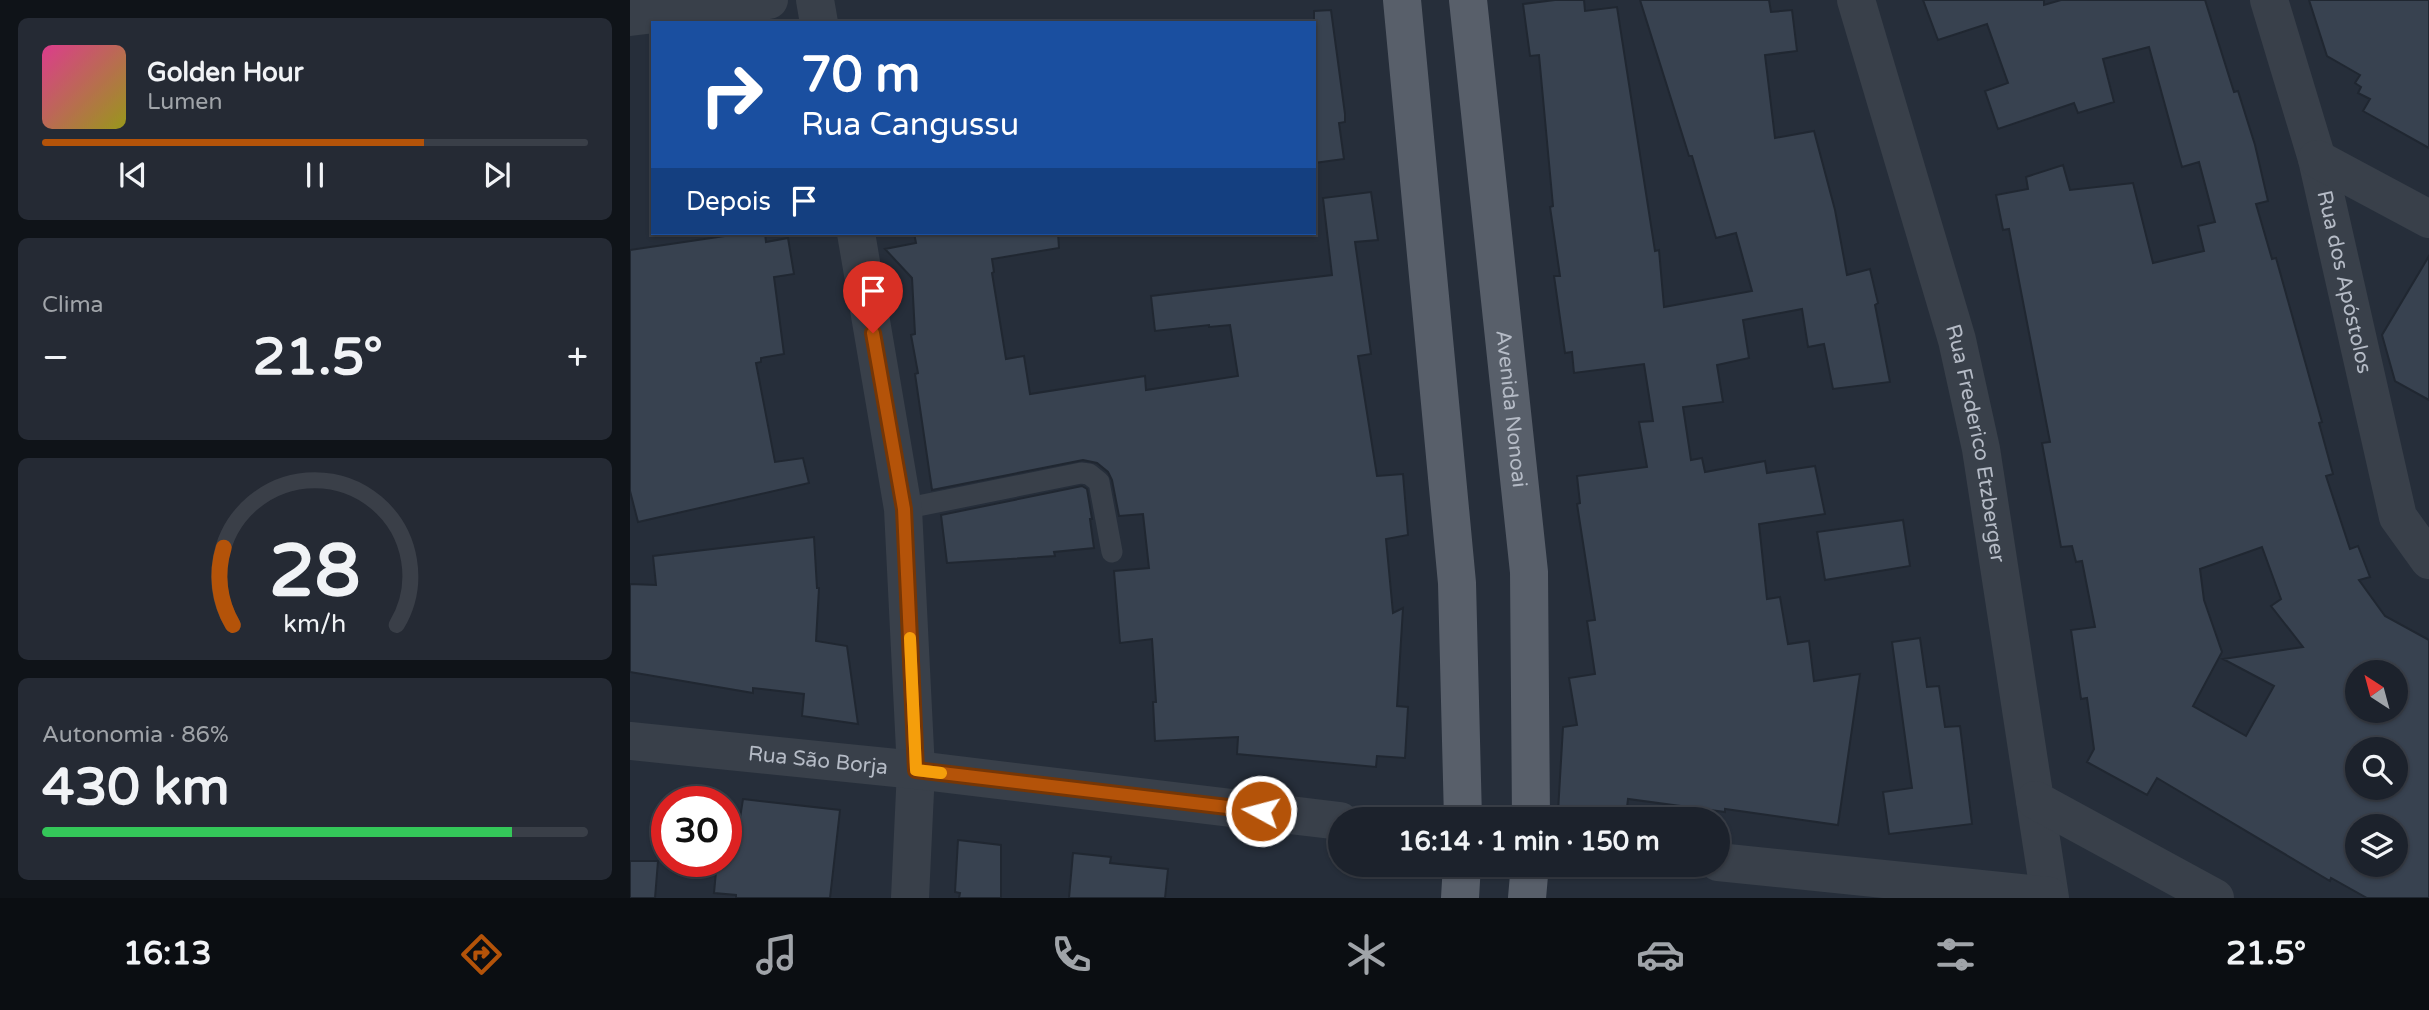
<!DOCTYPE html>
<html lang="pt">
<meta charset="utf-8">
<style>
body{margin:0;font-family:"Varela Round",sans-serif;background:#252a34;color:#f1f3f6;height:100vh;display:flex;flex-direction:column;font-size:26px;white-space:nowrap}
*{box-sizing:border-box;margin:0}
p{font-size:23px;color:#a0a4a9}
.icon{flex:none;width:38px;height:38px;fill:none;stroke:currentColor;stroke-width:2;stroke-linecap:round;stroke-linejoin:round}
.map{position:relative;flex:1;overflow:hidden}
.sheet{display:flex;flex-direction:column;gap:18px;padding:18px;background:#0f1318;width:630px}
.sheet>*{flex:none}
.hud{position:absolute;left:21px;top:21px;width:665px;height:214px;border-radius:0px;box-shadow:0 2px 5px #0004,0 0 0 2px #3a3f48;background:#1a4fa0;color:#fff;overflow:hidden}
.needle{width:46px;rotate:324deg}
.fabs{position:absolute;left:1715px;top:660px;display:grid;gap:14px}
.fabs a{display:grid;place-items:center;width:63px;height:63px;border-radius:50%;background:#1c222c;box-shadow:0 2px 5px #0004,0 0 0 2px #3a3f48;font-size:35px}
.speed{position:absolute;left:21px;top:786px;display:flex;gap:14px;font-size:35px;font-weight:700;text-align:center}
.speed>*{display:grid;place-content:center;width:91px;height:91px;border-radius:50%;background:#1c222c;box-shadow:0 2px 5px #0004,0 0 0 2px #3a3f48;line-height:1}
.speed .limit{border:10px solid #d22;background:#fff;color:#111}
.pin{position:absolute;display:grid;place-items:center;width:60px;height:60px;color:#fff;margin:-72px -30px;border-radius:50% 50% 50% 0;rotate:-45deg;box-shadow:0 0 7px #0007}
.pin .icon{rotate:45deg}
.me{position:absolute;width:77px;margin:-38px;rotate:277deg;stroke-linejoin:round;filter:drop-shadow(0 0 5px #0008)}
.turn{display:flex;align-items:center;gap:24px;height:147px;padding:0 35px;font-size:32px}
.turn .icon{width:91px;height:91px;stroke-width:2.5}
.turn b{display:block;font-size:49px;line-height:60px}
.then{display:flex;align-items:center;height:66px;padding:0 35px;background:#0003;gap:14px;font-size:26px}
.big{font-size:52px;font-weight:800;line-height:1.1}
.sheet .card{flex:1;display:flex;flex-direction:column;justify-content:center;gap:10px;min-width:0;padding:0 24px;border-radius:10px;background:#252a34}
.sheet .dial{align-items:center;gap:0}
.dial svg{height:182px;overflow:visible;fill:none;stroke:#3a3f48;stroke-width:7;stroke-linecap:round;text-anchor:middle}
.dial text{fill:#f1f3f6;stroke:none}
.song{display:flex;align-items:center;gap:21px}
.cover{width:84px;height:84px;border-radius:10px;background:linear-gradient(135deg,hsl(330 70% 55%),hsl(60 70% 35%))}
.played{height:7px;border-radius:4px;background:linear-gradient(90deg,#b45309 70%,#3a3f48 70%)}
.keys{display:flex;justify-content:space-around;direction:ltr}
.heat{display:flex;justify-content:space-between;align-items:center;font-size:38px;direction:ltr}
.charge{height:10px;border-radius:5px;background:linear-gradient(90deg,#34c759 86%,#3a3f48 0)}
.trip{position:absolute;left:698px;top:807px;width:402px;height:70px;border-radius:35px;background:#1c222c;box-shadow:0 2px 5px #0004,0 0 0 2px #3a3f48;font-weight:800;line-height:70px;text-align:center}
.dock{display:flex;height:112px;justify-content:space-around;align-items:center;background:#0b0e12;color:#a0a4a9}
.dock .icon{width:49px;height:49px}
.dock .active{color:#b45309}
.dock b{font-size:32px;color:#f1f3f6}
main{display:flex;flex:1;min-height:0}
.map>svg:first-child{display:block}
.building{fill:#384250;stroke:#202731;stroke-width:2;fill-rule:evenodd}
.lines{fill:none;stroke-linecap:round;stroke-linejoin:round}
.lane{stroke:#39404a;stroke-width:21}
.street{stroke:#39404a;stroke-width:38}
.primary{stroke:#585f6a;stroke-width:38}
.route-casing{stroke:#753606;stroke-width:18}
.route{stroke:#b45309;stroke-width:12}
.slow{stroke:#f59e0b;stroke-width:12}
.labels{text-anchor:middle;stroke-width:7;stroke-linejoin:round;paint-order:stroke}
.street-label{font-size:21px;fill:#b5bbc6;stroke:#1e252f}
</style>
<main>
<section class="sheet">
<div class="card">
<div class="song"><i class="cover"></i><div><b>Golden Hour</b><p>Lumen</p></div></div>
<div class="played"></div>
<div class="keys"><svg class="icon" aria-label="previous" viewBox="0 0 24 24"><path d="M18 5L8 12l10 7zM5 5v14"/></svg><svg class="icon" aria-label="pause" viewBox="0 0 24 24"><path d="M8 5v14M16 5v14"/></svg><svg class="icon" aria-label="next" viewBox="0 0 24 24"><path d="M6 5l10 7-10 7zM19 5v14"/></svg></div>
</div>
<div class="card"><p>Clima</p>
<div class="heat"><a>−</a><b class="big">21.5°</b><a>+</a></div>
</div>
<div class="card dial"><svg viewBox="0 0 100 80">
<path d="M14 69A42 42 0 1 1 86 69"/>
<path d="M14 69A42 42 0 0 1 10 35" stroke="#b45309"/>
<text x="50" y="56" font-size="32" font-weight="700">28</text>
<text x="50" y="72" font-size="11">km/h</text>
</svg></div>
<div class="card"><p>Autonomia · 86%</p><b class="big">430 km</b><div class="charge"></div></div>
</section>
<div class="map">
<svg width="1799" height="898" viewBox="0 0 1799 898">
<rect width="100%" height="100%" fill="#262e3a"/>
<path class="building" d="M925 0H954L955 11 987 7 1025 251 1029 250 1034 307 1122 291 1106 233 1086 238 1062 156H1059L1010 0H1139L1141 12 1162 10 1167 51 1135 55 1145 138 1184 131 1205 210 1217 275 1240 269 1248 303 1245 305 1260 382 1203 389 1194 344 1178 347 1172 309 1113 320 1119 358 1087 365 1093 402 1053 407 1061 460 1072 458 1075 472 1135 461 1137 473 1185 466 1195 514 1129 524 1137 599 1150 597 1158 644 1179 641 1184 681 1230 674 1208 825 1095 809V812L998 799 996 816 993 819H977L928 812 933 727 947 725 939 678 965 674 957 621 965 620 947 504 950 503 947 476 1017 467 1009 422 1023 421 1014 364 944 373 942 352 935 353 924 276H930L920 207 923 206 909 55 900 56 893 4Z
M1293 0H1414V5L1431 0H1575L1604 92 1608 91 1625 145 1638 201 1626 204 1642 259 1646 258 1692 422 1689 423 1703 474 1696 476 1720 549 1728 546 1740 577 1729 580 1755 616 1799 640V898H1737L1701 878 1700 881 1527 778 1517 795 1457 762 1464 749 1457 698 1451 699 1441 630 1465 627 1452 561 1446 562 1442 546 1431 547 1412 443 1420 442 1379 229 1373 230 1366 195 1398 189 1396 177 1433 165 1440 190 1503 183 1523 263 1574 251 1568 226 1585 222 1569 162 1552 167 1519 47 1473 59 1484 102 1448 113 1444 103 1368 129 1355 91 1378 83 1357 24 1308 40ZM1632 547 1651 599 1641 606 1673 647 1593 659 1644 686 1616 736 1563 706 1592 652 1574 600 1570 569ZM1727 672H1766V710H1727ZM1727 749H1766V788H1727ZM1727 826H1766V864H1727Z
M1679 0H1799V148L1733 111 1740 99 1728 93 1731 87 1725 83 1730 75 1697 56Z
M701 10 715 114V122L709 123 714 159 684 163V11Z
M741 192 748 240 725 242 741 354 728 356 747 476 773 474 778 535 756 539 763 613 773 608 767 706 778 707 775 758 747 756 746 767 607 754 608 737 525 741 523 702H526L522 639 490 643 484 571 519 568 513 514 489 516 482 480 478 472 467 463 453 460 302 490 285 374 288 373 281 335 285 334 282 278 255 249 286 243 284 233H428L429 248 362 259 364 272 362 273 376 359 394 356 400 394 515 376 516 390 608 376 600 325 579 327V325L525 331 521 296 702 275 693 198Z
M115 233H135L136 242 158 238 164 274 144 277 154 354 131 358V362L126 363 145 462 173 458 179 483 8 522 0 491V250Z
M1799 256V400L1765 381 1752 335Z
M452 486 457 489 462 519H460L464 548 424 552 425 556 317 563 311 515Z
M1273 520 1280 566 1195 580 1187 532Z
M184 537 187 588H189L186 641 217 646 228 724 172 716 174 694 123 688V693L0 672V584L26 585 23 556Z
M1290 638 1297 687 1309 686 1315 727 1330 726 1342 824 1259 834 1253 792 1282 788 1262 642Z
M113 799 210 810 200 898H106V895L84 893 87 861H96V816L110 818Z
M328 840 371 845V898H329L330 893 325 892Z
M443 853 481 857 480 863 538 869 535 898H439Z
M0 861H28L25 898H0Z"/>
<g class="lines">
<path class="lane" d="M273 509 451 473 459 474 469 482 482 552"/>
<g class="street">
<path d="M185 0 189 23"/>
<path id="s1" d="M1226 0 1327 340 1351 449 1420 898"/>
<path id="s2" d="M1639 0 1687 159 1768 517 1799 560"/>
<path d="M0 17 139 0"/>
<path d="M1687 159 1799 219"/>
<path d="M226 233 273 509 286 770 280 898"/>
<path id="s3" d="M0 741 286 770 710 821"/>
<path d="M1405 800 1585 898"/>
<path d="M1088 862 1419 896"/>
</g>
<g class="primary">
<path d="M772 0 827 583 833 819"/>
<path id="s4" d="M838 0 899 572 901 819"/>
<path d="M830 898 832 864"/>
<path d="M897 898 900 864"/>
</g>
</g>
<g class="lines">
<g class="route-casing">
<path id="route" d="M243 333 274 509 286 770 631 811"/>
</g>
<use href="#route" class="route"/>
<path class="slow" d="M280 638 286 770 311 773"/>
</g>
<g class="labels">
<g class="street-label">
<text dy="7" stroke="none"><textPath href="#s2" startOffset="292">Rua dos Apóstolos</textPath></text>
<text dy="7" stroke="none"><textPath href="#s4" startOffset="411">Avenida Nonoai</textPath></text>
<text dy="7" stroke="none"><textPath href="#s1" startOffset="460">Rua Frederico Etzberger</textPath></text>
<text dy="7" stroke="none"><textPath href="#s3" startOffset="189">Rua São Borja</textPath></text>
</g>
</g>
</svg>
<div class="fabs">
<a><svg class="needle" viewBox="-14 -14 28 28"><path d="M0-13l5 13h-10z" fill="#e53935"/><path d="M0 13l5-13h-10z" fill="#a0a4a9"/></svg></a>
<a><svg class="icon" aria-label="search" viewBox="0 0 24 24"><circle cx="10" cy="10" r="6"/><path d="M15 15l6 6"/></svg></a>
<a><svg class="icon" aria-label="layers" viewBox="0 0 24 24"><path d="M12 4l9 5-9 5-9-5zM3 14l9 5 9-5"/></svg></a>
</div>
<div class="speed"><div class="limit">30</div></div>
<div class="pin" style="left:243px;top:333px;background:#d93025"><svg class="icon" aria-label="arrive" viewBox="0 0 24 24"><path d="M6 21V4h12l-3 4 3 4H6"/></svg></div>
<svg class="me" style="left:631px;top:811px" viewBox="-20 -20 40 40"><circle r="17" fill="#b45309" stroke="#fff" stroke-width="3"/><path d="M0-11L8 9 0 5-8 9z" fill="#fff"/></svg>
<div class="trip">16:14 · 1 min · 150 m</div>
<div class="hud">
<div class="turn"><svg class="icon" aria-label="right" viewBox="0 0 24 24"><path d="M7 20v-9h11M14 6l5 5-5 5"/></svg><div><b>70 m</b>Rua Cangussu</div></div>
<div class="then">Depois<svg class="icon" aria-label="arrive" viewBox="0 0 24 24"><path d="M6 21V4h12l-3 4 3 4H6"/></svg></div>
</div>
</div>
</main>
<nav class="dock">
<b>16:13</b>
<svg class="icon active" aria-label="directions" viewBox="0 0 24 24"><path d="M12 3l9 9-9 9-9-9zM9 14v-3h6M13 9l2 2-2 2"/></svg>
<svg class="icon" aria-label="music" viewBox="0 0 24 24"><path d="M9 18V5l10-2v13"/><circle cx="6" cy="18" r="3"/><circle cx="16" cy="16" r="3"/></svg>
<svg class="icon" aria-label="phone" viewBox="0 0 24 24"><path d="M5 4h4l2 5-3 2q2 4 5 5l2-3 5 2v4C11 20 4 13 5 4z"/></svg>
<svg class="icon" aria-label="climate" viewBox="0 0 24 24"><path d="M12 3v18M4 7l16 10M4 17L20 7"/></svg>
<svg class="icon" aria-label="car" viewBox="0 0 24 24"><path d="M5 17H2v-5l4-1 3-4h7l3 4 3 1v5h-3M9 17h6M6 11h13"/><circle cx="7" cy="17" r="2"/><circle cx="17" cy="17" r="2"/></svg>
<svg class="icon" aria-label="filters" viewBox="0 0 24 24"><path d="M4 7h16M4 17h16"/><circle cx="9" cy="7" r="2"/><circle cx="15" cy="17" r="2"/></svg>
<b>21.5°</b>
</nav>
